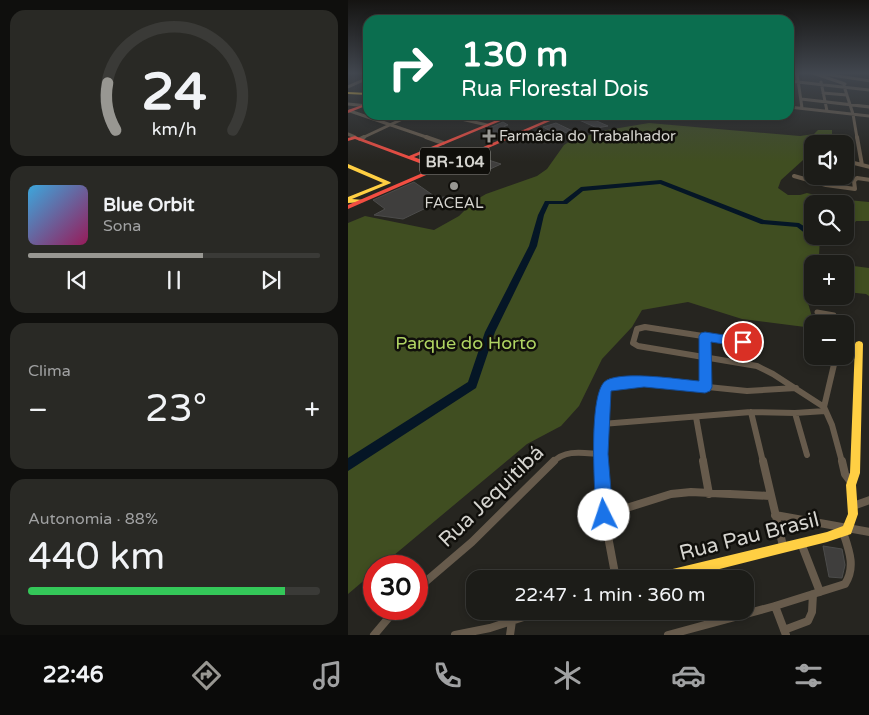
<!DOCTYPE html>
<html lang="pt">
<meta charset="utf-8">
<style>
body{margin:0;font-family:"Varela Round",sans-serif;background:#292925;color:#f1f3f6;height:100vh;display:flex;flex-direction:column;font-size:19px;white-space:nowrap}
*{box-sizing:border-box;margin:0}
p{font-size:16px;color:#a0a1a2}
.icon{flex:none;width:28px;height:28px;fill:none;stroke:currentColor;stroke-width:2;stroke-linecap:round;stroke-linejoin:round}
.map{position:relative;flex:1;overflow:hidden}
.side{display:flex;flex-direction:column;gap:10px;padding:10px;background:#0f0f0d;width:348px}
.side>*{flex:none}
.banner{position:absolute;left:15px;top:15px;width:431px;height:105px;border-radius:15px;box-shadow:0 2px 8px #0003,0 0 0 1px #3a3a37;background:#0b6e4f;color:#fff;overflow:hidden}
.controls{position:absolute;left:456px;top:135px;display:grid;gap:10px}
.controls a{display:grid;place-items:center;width:50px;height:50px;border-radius:10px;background:#1c1c18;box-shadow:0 2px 8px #0003,0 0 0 1px #3a3a37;font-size:25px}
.speed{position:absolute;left:15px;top:555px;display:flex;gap:10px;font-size:25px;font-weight:700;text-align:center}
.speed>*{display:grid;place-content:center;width:65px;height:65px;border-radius:50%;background:#1c1c18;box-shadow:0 2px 8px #0003,0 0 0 1px #3a3a37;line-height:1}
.speed .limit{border:8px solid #d22;background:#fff;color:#111}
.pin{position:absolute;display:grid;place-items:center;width:42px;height:42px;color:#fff;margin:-21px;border:2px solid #fff;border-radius:50%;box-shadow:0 1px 5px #0007}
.me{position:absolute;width:55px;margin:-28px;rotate:356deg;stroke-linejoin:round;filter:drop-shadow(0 0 4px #0008)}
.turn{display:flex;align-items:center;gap:18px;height:105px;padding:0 15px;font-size:22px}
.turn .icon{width:65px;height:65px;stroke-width:2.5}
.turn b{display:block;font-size:35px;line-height:42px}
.big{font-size:38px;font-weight:600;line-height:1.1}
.side .card{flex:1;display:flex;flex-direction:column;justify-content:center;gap:8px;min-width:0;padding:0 18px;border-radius:15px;background:#292925}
.side .dial{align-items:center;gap:0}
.dial svg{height:130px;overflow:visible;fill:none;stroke:#3a3a37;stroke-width:7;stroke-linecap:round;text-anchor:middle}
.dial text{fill:#f1f3f6;stroke:none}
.song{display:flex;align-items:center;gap:15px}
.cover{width:60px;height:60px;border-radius:8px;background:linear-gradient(135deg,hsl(200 70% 55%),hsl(330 70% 35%))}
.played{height:5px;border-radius:2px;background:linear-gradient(90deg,#989792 60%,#3a3a37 60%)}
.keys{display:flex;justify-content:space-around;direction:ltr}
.heat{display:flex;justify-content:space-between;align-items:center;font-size:28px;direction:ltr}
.charge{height:8px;border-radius:4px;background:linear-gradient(90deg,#34c759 88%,#3a3a37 0)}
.trip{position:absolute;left:118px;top:570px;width:288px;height:50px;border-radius:15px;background:#1c1c18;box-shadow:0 2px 8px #0003,0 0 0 1px #3a3a37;font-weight:600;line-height:50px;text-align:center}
.menu{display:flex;height:80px;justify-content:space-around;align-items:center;background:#0b0b0a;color:#a0a1a2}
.menu .icon{width:35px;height:35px}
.menu .on{color:#989792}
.menu b{font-size:22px;color:#f1f3f6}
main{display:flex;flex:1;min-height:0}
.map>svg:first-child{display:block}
.green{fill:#404e21}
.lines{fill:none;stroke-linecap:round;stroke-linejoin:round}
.river{fill:#051626;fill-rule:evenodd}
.building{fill:#3f3e3d;stroke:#4c4c4b}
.street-far4{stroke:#675b4c;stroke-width:3}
.street-far3{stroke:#675b4c;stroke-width:4}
.street-far2{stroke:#675b4c;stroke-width:5}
.street-far1{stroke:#675b4c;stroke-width:6}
.street{stroke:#675b4c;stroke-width:8}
.slow{fill:#ffcf43;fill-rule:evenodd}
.jam{fill:#f24e42;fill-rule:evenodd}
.route{fill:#1a73e8;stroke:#114b97}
.poi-dot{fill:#989792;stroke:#100f0b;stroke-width:2}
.labels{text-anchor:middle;stroke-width:5;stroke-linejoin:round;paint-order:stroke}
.far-poi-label{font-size:15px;fill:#d5d4cf;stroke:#100f0b;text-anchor:start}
.shield{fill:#100f0b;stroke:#9a9994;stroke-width:1}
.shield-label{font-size:16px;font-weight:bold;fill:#d5d4cf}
.park-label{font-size:18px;fill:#afd362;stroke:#100f0b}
.near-street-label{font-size:21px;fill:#d5d4cf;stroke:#100f0b}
</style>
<main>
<section class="side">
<div class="card dial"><svg viewBox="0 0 100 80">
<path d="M14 69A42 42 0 1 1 86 69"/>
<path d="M14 69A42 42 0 0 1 9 40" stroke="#989792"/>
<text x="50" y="56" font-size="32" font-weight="700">24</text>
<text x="50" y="72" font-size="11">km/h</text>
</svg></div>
<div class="card">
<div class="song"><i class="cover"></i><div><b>Blue Orbit</b><p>Sona</p></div></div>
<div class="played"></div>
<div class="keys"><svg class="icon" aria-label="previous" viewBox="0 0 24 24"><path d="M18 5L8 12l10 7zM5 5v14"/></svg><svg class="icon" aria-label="pause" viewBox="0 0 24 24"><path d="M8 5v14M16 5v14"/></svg><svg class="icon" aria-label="next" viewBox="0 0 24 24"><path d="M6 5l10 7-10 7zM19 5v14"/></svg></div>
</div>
<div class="card"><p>Clima</p>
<div class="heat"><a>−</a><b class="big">23°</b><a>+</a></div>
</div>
<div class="card"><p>Autonomia · 88%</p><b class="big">440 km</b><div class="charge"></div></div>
</section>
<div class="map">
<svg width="522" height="635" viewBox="0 0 522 635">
<rect width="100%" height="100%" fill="#262520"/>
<path class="green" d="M301 123 452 136 466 134 470 130H484V134L473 144H465V151L433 180 430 188 440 195H452L459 193 479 198 521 202V221H508L503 228 498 229V204H465V236H472L471 256 478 260 494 264H465V296H467L460 303 466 324 465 328 394 319 340 302 294 310 284 327 254 359 231 406 213 426 179 444 33 566H26V572L0 594V223L17 216 86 230 111 216 126 201 138 194 189 176 199 169 216 145 224 140 259 130Z
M498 265 521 268V296L518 294 498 292Z"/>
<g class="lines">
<path class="river" d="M313 180 416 220 451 223 465 232V236H476L491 240 492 242 488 244 463 238 449 227 413 224 312 184 235 191 219 204H201L196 215 189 246 147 332 128 388 0 471V458L120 382 137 332 181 246 190 215 197 201H215L233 187Z"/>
</g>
<path class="building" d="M220 115H235L260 126 249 128Z
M155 122 160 125 156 126 160 129 146 134 137 130Z
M208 123 229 133 223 135 212 130 206 133 195 127Z
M134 158 153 164 138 171 120 164Z
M66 182 89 198 103 196 55 219 26 215 37 209 25 200Z
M475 546 494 549 497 565 494 578 481 577Z"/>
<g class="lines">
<path class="street-far4" d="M449 73 454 108
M465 73 497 84
M470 73 522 81
M520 73H522
M441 81 522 90
M473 82 479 111
M496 86 505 114 509 138
M0 87 20 78
M475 93 499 95
M453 99 522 107
M0 104 20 106
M441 107 522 116
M2 111 81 138
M96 115 139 125
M305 115 310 117 313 115
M0 134 7 137
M14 138 63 115"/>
<path class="street-far3" d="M78 137 95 143
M509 137 514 165
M12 139 16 137
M486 142V144
M498 161 522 167
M459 165 465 167
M446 176 478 185 507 189 506 181 493 176
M506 181 509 178 522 180"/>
<path class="street-far2" d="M469 312 486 315 489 324"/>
<path class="street-far1" d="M357 336V387
M406 344 297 327 289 329 285 343 290 346 409 366 425 374 476 407
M488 356 476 407 484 425 494 462
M403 412 415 462
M447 413 459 455
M348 417 356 462
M254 424 403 412 447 413 477 411
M205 462C218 449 235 453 252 454
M253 462 256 394 262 384 311 382 399 391 448 388"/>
<path class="street" d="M253 461 256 515 268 579
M355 461 361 494
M415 461 435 546
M494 461 497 474 503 482
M505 506 522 500
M256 515 323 494 343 492 422 496
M427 515 522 532
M453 543 472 592
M69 589 124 542 206 461
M427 606 438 635
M436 630 460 621 464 612 465 594
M26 635 48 609
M107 635 142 628 194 611
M162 635 164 621
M320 635 427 606 497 584C508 567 501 550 495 532"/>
<path class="slow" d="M0 92 20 93V95L0 94Z
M0 164 42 182 43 183 4 199 16 200V202L0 203V197L35 183 0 168Z
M511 341 514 342 515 344 512 473 508 485 510 514 503 534 479 542 332 579H302L304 575 308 573 479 532 495 526 500 514 498 485 502 473 507 344 508 342Z"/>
<path class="jam" d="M20 103V105L0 113V110Z
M161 115H167L66 157 84 164 85 165 82 167 7 139 0 141V138L7 136 61 156Z
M191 115H199L200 116 198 117Z
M210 115H216L0 209V205Z"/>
</g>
<linearGradient id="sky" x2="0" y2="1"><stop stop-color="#151412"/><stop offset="0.45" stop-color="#41464e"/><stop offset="1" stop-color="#41464e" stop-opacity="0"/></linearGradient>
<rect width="522" height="162" fill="url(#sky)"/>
<path class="route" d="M357 332 395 338 399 339 401 342 399 346 395 347 363 342 364 387 362 391 357 393 296 387 263 391 260 454 265 515 262 521 256 523 251 521 248 515C247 493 239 389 259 380 277 371 329 379 351 381V336L353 333Z"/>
<g class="poi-dot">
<path d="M138.5 128.5h5v5h5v5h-5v5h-5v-5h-5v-5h5z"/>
<circle cx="106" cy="186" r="5"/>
</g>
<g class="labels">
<g class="far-poi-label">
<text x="151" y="141">Farmácia do Trabalhador</text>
<text x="106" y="208" text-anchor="middle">FACEAL</text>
</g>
<rect class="shield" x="72" y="147.5" width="70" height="27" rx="4"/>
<g class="shield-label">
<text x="107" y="167">BR-104</text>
</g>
<g class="park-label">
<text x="118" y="349">Parque do Horto</text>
</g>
<g class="near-street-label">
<text transform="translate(143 496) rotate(-44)" y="7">Rua Jequitibá</text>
<text transform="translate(401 536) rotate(-14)" y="7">Rua Pau Brasil</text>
</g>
</g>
</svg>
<div class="controls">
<a><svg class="icon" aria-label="sound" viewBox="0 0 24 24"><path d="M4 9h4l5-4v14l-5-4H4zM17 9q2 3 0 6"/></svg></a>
<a><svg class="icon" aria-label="search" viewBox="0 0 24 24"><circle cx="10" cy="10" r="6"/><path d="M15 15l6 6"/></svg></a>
<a>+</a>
<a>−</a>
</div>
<div class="speed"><div class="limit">30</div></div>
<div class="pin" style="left:395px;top:342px;background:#d93025"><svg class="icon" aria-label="arrive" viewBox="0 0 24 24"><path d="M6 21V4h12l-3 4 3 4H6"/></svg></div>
<svg class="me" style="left:256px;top:515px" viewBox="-20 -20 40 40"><circle r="19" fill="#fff"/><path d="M0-13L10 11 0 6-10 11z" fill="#1a73e8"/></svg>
<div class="trip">22:47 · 1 min · 360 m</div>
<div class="banner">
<div class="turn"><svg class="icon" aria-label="right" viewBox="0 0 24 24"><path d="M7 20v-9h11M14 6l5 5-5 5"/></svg><div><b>130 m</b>Rua Florestal Dois</div></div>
</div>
</div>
</main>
<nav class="menu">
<b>22:46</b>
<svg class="icon on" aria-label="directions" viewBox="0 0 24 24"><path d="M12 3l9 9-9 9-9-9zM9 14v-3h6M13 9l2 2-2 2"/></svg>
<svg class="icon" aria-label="music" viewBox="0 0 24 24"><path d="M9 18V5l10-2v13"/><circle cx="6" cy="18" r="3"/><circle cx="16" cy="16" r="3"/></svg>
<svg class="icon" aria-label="phone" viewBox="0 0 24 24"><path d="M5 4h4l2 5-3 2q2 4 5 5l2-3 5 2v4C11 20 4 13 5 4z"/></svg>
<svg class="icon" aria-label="climate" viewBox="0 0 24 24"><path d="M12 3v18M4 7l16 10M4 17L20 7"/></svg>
<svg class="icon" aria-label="car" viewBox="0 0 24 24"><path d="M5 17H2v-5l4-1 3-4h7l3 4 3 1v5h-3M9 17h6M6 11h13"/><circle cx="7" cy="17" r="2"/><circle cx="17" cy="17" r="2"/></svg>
<svg class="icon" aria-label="filters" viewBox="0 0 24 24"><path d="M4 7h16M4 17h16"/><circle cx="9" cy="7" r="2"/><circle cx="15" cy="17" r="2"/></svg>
</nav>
